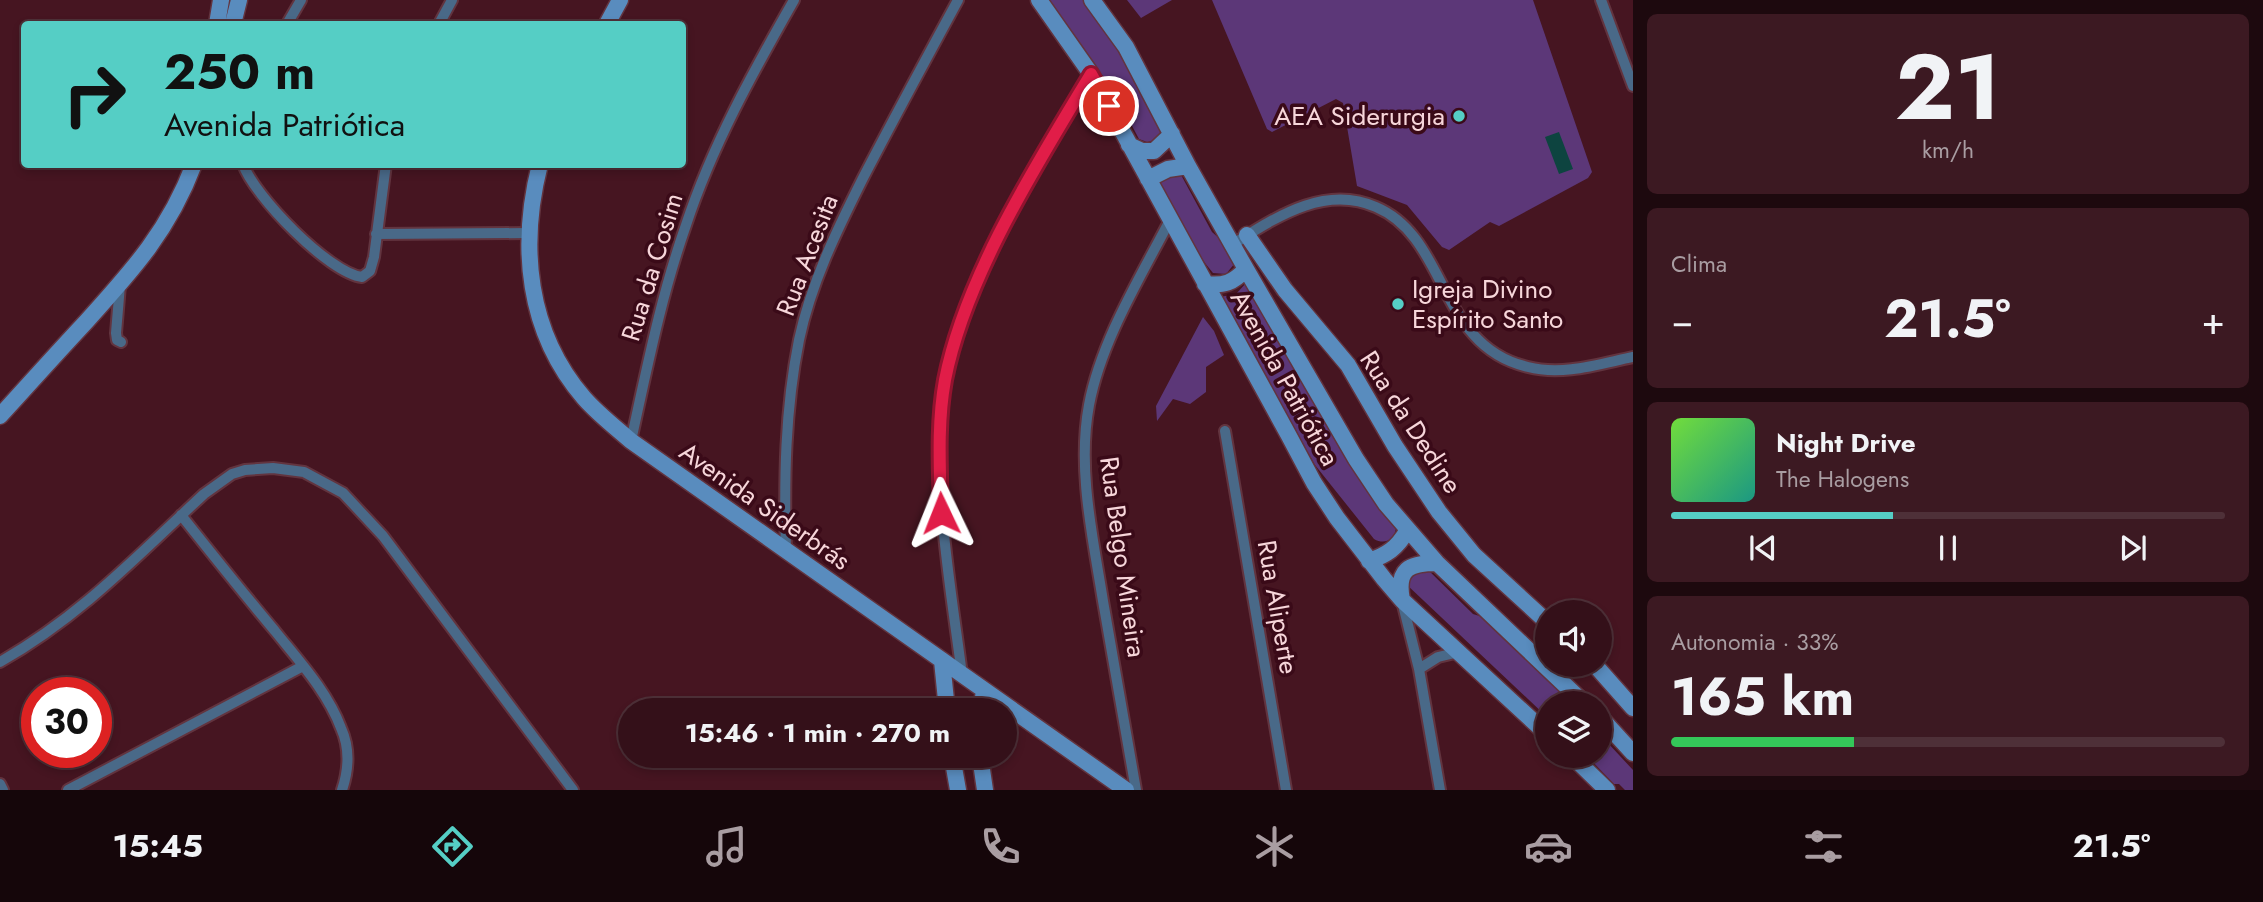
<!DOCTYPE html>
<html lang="pt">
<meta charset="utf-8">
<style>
body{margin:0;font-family:Jost,sans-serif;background:#3c1922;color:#f1f3f6;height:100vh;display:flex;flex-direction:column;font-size:26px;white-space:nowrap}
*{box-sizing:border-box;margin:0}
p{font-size:23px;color:#a99da2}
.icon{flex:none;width:38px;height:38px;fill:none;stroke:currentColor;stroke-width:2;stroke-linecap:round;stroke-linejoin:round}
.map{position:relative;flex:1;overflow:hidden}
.side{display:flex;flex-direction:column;gap:14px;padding:14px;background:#1d090e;width:630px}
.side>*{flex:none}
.top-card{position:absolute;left:21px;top:21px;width:665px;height:147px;border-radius:7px;box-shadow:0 4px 10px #0003,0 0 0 2px #4e3038;background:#55cec5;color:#111;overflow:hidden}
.fabs{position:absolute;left:1535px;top:600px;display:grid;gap:14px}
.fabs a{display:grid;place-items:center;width:77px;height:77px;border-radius:50%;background:#341019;box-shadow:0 4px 10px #0003,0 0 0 2px #4e3038;font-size:35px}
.speed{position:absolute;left:21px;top:677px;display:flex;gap:14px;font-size:35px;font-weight:700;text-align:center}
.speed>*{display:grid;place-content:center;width:91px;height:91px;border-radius:50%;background:#341019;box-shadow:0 4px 10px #0003,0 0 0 2px #4e3038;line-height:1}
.speed .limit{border:10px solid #d22;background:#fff;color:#111}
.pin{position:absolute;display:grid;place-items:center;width:60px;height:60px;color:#fff;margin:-30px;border:4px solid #fff;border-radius:50%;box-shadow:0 2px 7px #0007}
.me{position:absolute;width:77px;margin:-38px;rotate:358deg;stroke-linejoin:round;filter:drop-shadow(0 0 5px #0008)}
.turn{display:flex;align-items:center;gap:24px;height:147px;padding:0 28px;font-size:32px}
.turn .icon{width:91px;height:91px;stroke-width:2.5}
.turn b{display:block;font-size:49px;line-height:60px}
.big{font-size:52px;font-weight:700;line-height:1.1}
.side .tile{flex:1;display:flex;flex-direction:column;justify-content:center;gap:10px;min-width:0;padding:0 24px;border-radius:10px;background:#3c1922}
.side .dial{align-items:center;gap:0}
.dial b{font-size:91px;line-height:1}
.song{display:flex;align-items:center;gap:21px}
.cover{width:84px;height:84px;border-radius:10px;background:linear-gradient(135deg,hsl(100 70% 55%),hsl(170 70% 35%))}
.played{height:7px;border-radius:4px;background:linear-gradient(90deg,#55cec5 40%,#4e3038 40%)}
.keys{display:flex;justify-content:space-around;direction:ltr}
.heat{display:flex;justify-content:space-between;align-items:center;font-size:38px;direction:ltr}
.charge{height:10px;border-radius:5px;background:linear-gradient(90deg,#34c759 33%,#4e3038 0)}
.trip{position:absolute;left:618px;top:698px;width:399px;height:70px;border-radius:35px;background:#341019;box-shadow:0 4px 10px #0003,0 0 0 2px #4e3038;font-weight:700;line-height:70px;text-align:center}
.menu{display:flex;height:112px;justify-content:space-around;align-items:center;background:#15060a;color:#a99da2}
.menu .icon{width:49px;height:49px}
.menu .on{color:#55cec5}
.menu b{font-size:32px;color:#f1f3f6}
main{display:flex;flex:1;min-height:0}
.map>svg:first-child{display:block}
.green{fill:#5c3778}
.water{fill:#0d4440}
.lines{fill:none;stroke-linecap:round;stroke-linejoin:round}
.street-casing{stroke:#62343f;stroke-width:14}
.secondary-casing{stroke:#62343f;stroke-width:19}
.street{stroke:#496988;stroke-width:10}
.secondary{stroke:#598cbe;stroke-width:16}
.route-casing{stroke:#92132f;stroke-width:18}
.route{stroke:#e11d48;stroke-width:12}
.poi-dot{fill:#55cec5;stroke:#3a0a18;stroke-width:2.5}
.labels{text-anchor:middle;stroke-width:7;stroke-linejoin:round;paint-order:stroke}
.poi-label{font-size:26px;fill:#f7d6da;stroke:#3a0a18;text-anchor:end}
.street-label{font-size:26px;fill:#f7d6da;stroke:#3a0a18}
</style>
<main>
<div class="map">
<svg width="1633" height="790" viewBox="0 0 1633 790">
<rect width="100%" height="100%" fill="#461521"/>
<path class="green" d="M1046 0H1087L1151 106 1162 130 1156 140 1147 142 1139 139 1107 79 1095 69Z
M1127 0H1172L1141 18Z
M1212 0H1533L1592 172 1588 178 1499 226 1490 222 1449 250 1442 247 1407 205 1357 186 1343 103 1336 99 1272 132 1267 129Z
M1180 173 1212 232 1222 241 1235 263 1226 274 1213 273C1191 247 1176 216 1160 186V178Z
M1247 282 1396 524C1397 538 1386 546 1374 539L1315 465 1220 297 1236 294Z
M1203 317 1214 331 1224 355 1206 367V392L1190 404 1173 399 1157 421 1156 406Z
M1423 565 1473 614 1486 618 1575 703 1547 704V717L1406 584 1405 572Z
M1600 738 1606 741 1633 770V790H1625L1619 784H1614L1588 757V756H1600Z"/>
<path class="water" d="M1559 132 1573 169 1559 174 1545 137Z"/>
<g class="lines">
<g class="street-casing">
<path id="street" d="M1601 0 1633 86
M287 24 301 0
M439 24 452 0
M243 164C254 196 329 273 362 277L370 271 374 257 386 164
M376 234 528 233
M1233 244C1275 218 1324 184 1376 207 1449 238 1437 346 1528 367 1563 376 1599 364 1633 357
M120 285 116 333 117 340 121 342
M1225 431 1286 790
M631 441C647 368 661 296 686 225 712 146 753 72 794 0
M181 515C212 554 243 593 275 631 299 661 327 691 341 728 350 748 349 769 342 790
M786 551C784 480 785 410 799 340 811 283 837 230 863 178 894 118 926 59 958 0
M1402 601 1419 669 1440 790
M0 662C81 616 137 556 204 494L232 474 245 470 273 468 304 472 343 493 383 536 573 790
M1419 669 1438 657 1459 652
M962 675C951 589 935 503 941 416 949 302 1033 171 1091 74
M0 784 3 790
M68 790 303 666
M1136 790C1125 727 1114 664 1103 601 1093 538 1077 469 1089 405 1101 341 1140 278 1170 220"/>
</g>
<g class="secondary-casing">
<path id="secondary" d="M1039 0 1091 74 1289 436 1314 483 1337 518 1384 579 1402 600 1547 734
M1092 0 1126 47 1188 166 1246 269 1356 459 1386 504 1437 563 1585 704
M217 24 221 0
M233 24 239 0
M607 24 620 0
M1129 145 1142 151H1154L1172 134
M540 164C519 246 527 332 584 398 598 414 615 427 631 441L1126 790
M1148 179 1168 169 1188 166
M1247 235 1285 290 1348 365 1395 446 1439 512 1474 555 1547 622
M1205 284C1224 286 1233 283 1246 269
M0 416C28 385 56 354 84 324 131 272 169 231 194 164
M1369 561C1387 555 1397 548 1407 531
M1402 600C1396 569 1409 563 1437 563
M942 661 947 710
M1595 665 1633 708
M981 710 984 691
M1600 717 1633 753
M952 756 958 790
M980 756 985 790
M1572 756 1607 790"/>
</g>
<use href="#street" class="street"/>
<use href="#secondary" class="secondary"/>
</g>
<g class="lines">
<g class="route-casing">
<path id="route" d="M941 513C940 469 937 424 945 380 965 277 1037 164 1091 74L1109 106"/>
</g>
<use href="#route" class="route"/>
</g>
<g class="poi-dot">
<circle cx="1459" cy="116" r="7"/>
<circle cx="1398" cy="304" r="7"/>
</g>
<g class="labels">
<g class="poi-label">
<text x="1445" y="125">AEA Siderurgia</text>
<text x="1412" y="298" text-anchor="start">Igreja Divino<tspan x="1412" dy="30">Espírito Santo</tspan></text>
</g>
<g class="street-label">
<text transform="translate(807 255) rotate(-69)" y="9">Rua Acesita</text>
<text transform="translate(652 267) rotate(-73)" y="9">Rua da Cosim</text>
<text transform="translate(1285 378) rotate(61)" y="9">Avenida Patriótica</text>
<text transform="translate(1411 422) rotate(57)" y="9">Rua da Dedine</text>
<text transform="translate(765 506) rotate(35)" y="9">Avenida Siderbrás</text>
<text transform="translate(1123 557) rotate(82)" y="9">Rua Belgo Mineira</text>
<text transform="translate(1278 607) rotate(80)" y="9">Rua Aliperte</text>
</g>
</g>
</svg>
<div class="fabs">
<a><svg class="icon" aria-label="sound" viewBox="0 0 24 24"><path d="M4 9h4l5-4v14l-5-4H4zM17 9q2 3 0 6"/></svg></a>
<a><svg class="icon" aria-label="layers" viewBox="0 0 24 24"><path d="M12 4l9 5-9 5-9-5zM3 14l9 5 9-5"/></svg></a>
</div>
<div class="speed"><div class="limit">30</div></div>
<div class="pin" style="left:1109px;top:106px;background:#d93025"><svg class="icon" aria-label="arrive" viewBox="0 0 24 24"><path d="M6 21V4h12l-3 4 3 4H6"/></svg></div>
<svg class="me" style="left:941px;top:513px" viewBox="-20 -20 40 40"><path d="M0-17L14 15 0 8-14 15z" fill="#e11d48" stroke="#fff" stroke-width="4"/></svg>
<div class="trip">15:46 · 1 min · 270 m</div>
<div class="top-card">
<div class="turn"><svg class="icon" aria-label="right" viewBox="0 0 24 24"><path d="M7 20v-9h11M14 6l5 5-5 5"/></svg><div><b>250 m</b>Avenida Patriótica</div></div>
</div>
</div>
<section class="side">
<div class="tile dial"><b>21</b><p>km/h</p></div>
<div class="tile"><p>Clima</p>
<div class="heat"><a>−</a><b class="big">21.5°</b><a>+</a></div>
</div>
<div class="tile">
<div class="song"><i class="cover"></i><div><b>Night Drive</b><p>The Halogens</p></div></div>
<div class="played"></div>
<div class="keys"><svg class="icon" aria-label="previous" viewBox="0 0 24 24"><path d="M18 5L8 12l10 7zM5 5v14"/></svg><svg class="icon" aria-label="pause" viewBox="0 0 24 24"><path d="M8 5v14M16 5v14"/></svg><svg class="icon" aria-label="next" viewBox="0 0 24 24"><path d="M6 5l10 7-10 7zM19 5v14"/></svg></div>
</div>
<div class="tile"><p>Autonomia · 33%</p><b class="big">165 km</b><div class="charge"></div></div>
</section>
</main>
<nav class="menu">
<b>15:45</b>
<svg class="icon on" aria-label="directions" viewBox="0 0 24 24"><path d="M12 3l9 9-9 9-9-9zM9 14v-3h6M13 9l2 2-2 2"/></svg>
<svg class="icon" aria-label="music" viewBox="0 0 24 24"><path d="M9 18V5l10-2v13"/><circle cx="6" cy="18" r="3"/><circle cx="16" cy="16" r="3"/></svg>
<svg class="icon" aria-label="phone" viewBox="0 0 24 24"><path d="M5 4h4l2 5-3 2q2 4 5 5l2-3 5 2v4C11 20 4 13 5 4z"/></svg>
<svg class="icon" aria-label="climate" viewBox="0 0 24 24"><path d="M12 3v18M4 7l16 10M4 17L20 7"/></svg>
<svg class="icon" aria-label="car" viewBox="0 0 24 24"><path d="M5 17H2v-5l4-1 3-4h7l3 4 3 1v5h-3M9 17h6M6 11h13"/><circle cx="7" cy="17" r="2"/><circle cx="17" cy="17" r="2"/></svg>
<svg class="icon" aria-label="filters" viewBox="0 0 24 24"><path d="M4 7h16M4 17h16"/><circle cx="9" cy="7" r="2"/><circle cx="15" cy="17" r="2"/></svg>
<b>21.5°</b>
</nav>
